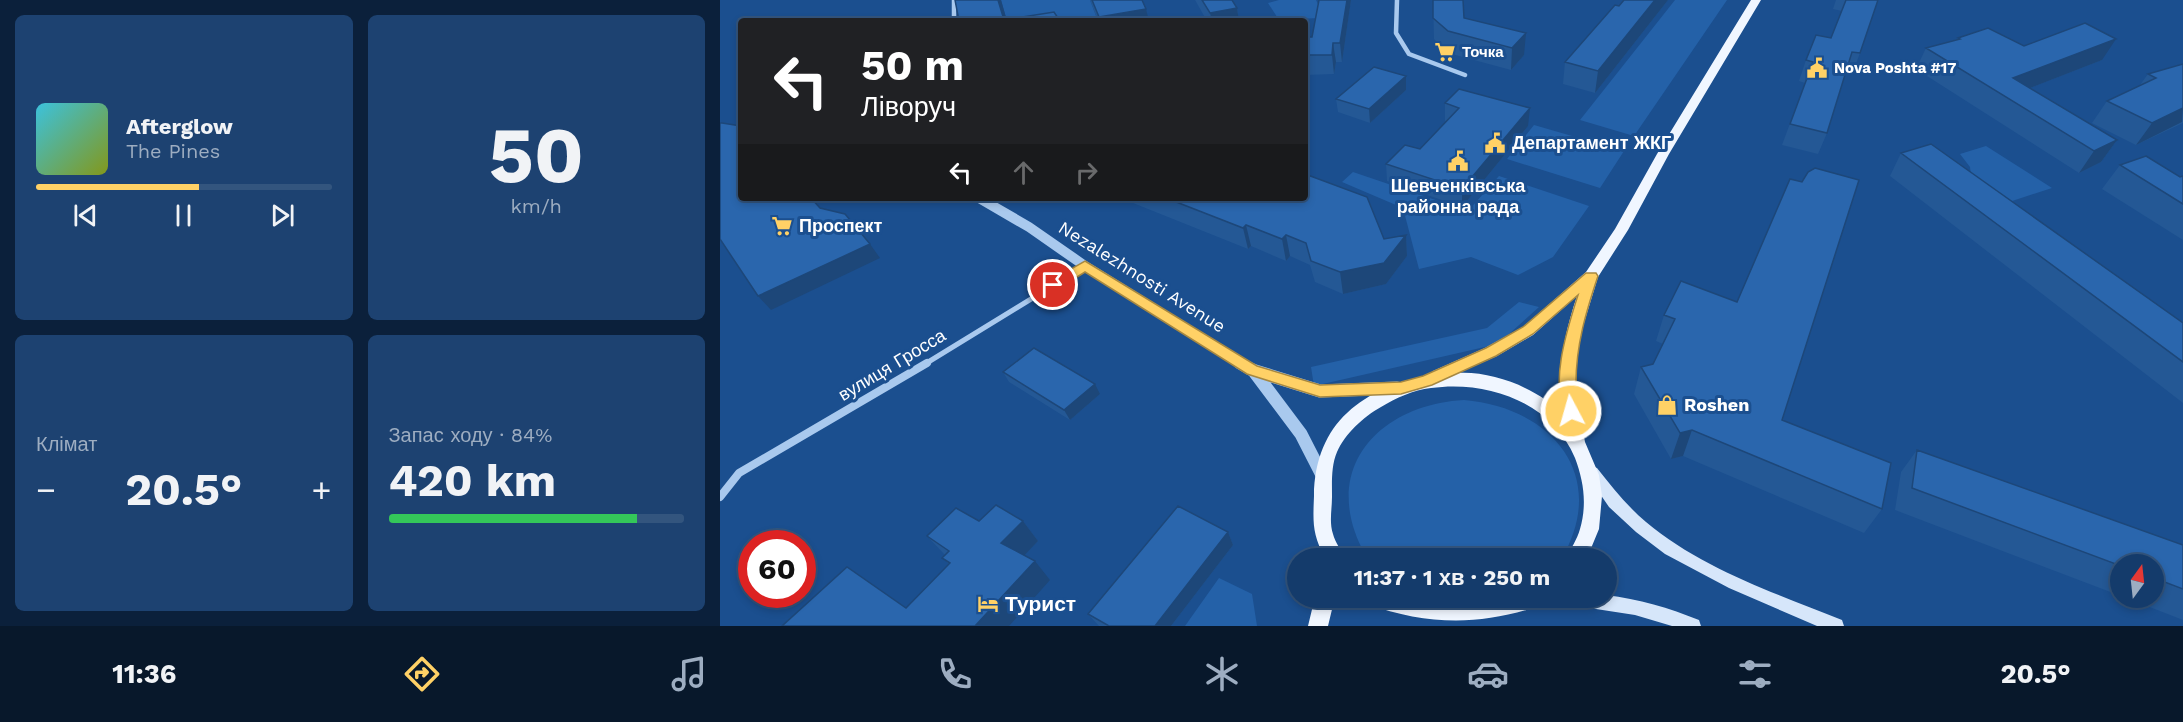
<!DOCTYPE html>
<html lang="uk">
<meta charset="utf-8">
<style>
body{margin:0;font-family:"Work Sans",sans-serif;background:#1d4271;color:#f1f3f6;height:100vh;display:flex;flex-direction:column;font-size:22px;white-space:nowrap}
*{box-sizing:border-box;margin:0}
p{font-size:20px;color:#9dadc1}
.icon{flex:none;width:33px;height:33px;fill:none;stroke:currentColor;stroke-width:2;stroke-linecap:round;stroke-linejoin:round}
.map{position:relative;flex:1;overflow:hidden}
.drawer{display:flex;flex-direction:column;gap:15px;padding:15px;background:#0b203b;width:720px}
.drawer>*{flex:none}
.guide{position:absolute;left:18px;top:18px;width:570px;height:183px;border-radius:6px;box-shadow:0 3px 9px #0003,0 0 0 2px #33557e;background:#202124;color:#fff;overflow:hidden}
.needle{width:39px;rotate:15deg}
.fabs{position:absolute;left:1390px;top:554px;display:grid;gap:12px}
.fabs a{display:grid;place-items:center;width:54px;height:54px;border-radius:50%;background:#143b6b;box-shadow:0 3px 9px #0003,0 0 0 2px #33557e;font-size:30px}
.speed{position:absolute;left:18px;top:530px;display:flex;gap:12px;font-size:30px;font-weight:700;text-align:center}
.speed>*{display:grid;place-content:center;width:78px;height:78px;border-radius:50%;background:#143b6b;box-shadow:0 3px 9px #0003,0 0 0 2px #33557e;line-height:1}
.speed .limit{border:9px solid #d22;background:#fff;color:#111}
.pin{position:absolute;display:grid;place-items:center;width:51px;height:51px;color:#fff;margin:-26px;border:3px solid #fff;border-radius:50%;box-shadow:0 2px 6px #0007}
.me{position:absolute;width:66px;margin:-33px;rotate:354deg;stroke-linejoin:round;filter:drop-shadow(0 0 4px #0008)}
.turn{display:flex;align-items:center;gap:21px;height:126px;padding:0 24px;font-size:27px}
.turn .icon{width:78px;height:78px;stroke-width:2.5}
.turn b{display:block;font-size:42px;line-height:51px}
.lanes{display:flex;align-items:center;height:57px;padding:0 24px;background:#0003;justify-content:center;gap:30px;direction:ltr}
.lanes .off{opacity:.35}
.big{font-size:45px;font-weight:700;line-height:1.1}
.drawer .tile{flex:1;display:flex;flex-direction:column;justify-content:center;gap:9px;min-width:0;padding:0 21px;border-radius:9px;background:#1d4271}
.drawer .dial{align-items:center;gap:0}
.dial b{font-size:78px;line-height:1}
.song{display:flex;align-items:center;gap:18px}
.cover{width:72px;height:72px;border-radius:9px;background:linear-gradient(135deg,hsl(190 70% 55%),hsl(70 70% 35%))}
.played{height:6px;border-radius:3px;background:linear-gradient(90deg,#ffd166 55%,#33557e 55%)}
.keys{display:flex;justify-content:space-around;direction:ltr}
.heat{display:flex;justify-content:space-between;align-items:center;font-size:33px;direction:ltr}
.charge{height:9px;border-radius:4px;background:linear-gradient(90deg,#34c759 84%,#33557e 0)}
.drawer .tiles{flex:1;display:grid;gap:15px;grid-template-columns:repeat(2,1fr)}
.trip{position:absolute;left:567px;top:548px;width:330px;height:60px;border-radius:30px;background:#143b6b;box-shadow:0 3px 9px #0003,0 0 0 2px #33557e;font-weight:700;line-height:60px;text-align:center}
.menu{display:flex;height:96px;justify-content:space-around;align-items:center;background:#08182b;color:#9dadc1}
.menu .icon{width:42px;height:42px}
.menu .on{color:#ffd166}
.menu b{font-size:27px;color:#f1f3f6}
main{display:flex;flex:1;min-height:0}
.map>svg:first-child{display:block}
.green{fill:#2461a8}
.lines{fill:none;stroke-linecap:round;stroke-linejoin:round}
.minor-far2{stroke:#a9c9ee;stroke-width:4.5}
.minor-far1{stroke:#a9c9ee;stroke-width:5}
.minor{stroke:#a9c9ee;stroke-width:8}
.tertiary-far1{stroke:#a9c9ee;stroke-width:10}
.tertiary{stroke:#a9c9ee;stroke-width:13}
.secondary{fill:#d6e6fa;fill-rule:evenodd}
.primary{fill:#f0f6ff;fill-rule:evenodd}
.wall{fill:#245895}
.shaded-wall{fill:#1d4779}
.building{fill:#2a66ad;stroke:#1d4779;stroke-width:1.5}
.route{fill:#ffd166;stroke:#a68842;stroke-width:1.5}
.labels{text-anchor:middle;stroke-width:6;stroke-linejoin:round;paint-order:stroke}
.far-poi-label{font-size:15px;font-weight:bold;fill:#fff;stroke:#1b4f8f;text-anchor:start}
.poi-label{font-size:18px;font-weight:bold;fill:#fff;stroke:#1b4f8f;text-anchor:start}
.street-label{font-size:18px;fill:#fff;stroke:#1b4f8f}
.near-poi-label{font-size:21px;font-weight:bold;fill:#fff;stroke:#1b4f8f;text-anchor:start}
</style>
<main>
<section class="drawer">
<div class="tiles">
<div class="tile">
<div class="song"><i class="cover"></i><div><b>Afterglow</b><p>The Pines</p></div></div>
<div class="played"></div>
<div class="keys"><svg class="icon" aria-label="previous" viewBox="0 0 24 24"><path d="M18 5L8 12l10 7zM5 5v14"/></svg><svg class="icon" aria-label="pause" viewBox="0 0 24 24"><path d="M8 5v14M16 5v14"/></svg><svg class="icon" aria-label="next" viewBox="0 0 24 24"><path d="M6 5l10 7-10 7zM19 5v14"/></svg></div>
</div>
<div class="tile dial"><b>50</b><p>km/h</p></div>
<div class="tile"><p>Клімат</p>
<div class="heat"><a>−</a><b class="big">20.5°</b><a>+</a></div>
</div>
<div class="tile"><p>Запас ходу · 84%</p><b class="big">420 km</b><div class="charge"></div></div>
</div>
</section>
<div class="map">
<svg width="1463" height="626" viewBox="0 0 1463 626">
<rect width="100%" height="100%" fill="#1b4f8f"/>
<path class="green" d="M281 0H370L378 21H287Z
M559 0H596L600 8 598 18 559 20 548 3Z
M955 0H1007L914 136 860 120Z
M814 125 904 151 880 188 787 159Z
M1266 146 1332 188 1289 202 1251 175 1250 167 1240 154Z
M633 172 748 211 779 176 869 206 833 257 798 275 751 257 699 269 683 208 622 182Z
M799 302 819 307 778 344 594 386 591 367 767 328Z
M744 400C830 407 890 474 842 558H647L646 556C598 472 656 405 744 400Z
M499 578 532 594 537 626H465Z
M700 597H790C759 606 731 606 700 597Z"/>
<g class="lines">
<path class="minor-far2" d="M234 0V21
M677 0 676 33 689 54 745 75"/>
<path class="minor-far1" d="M205 364 365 266"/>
<path class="minor" d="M0 497 19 473 207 363"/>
<path class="tertiary-far1" d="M259 198 309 227 365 266 523 364"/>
<path class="tertiary" d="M520 363 532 370 600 391 677 388
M533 370 581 434 603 477"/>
<path class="secondary" d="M872 466 877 468C892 487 907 506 926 522 982 569 1055 593 1122 620L1124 626H1097L1009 588 945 554 916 532 889 507 865 472 867 468Z
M886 595C919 599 949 608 979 620L981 626H952L915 615 876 609 815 607 809 604 807 599 808 597H886Z"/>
<path class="primary" d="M1031 0H1041L949 154 908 230 878 277 863 326 857 357 856 394 865 442 879 475 882 496 879 529 867 558H846C851 548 857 540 860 529 867 505 864 482 855 458 832 402 767 380 711 388 693 390 676 398 661 407 643 417 625 434 617 452 611 466 612 482 612 497 612 509 609 522 613 534 615 542 621 550 625 558H605C592 534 593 522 594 496 595 422 643 388 711 375L713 371 765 348 803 327 866 272 895 229 937 154ZM857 296C844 335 836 373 843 414 818 389 774 371 738 373L777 356 813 335Z
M595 597H615L608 626H588Z
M644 597H677L715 606 736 608 779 603 797 597H828L825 604C763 626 709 626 647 604Z"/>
</g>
<path class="wall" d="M370 0H422L429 21H378Z
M475 0H512L517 8 519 21H487Z
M631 0 622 62H616L614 74 585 75V37H592Z
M713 0 744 18 804 55 791 70 728 53 714 39Z
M904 0H948L875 93 843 84 845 62Z
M1116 0H1159L1156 6 1140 53 1132 74 1126 73 1107 133 1098 154 1062 145 1085 83 1079 81 1086 60 1111 38 1122 11 1113 9Z
M1238 38 1304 46 1382 60 1310 88 1397 140 1381 162 1359 173 1196 69 1206 48 1237 39Z
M1463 64V123L1416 145 1372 123 1387 101 1420 85 1428 74Z
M686 90 650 123 618 112 616 99Z
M725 103 808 126 742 207 667 181 666 164 700 149 727 121H725Z
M1181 153 1463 323V403L1170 176Z
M1400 165 1460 177 1463 176V240L1382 189Z
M411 198H585L664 239 686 235 687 256 666 284 623 294 595 282 590 265 570 256 566 261 531 246 528 249 413 203Z
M961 281 1062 420 1162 509 1144 533 963 456 951 459 914 394 921 367 933 364 943 344 936 341 944 315Z
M283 372 380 394 350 420 289 382Z
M1197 450 1463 545V620L1404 597H1434V564H1401V596L1175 510 1181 472Z
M259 521H303L318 541 304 555 330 580 186 608 229 564 222 558 225 555 207 536Z
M508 532 513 545 451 626H379L368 614Z"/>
<path class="shaded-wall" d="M278 0H281L287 21H284Z
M627 0H631L622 62 620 43Z
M935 0H948L875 93 878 71Z
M517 8 519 21H492L490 13Z
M426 9 429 21H380L379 17Z
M806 33 804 55 791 70 792 48Z
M1396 39 1382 60 1287 97 1293 78Z
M613 43 616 62 614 74 612 55Z
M686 76V90L650 123 649 109Z
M810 108 808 126 742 207V189Z
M1463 108 1462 122 1416 145 1432 123Z
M1397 140 1381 162 1359 173 1374 151Z
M90 198H98L96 206Z
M526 225 531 246 528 249 523 228Z
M566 235 570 256 566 261 562 239Z
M686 235 687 256 666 284 623 294 620 272Z
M150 244 160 258 51 310 38 296Z
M375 384 380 394 350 420 344 410Z
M972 430 963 456 951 459 960 433Z
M303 521 318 541 298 562 281 543Z
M508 532 513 545 451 626H435Z
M315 561 330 580 289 626H255Z"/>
<path class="building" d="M235 0H278L284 20 334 12 340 21H239Z
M372 0H422L426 9 379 17Z
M482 0H512L517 8 490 13Z
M599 0H627L620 43H613L612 55H585V37H592Z
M713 0H743L744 18 806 33 792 48 728 31 713 18Z
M904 0H935L878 71 845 62 895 5 899 6Z
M1126 0H1158L1140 53 1132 52 1107 133 1070 124 1093 62 1086 60 1096 35 1111 38Z
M1365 23 1396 39 1293 78 1397 140 1374 151 1206 48 1240 39 1238 38 1268 28 1304 46Z
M1463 64V108L1432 123 1387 101 1436 78 1428 74Z
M654 67 686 76 649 109 616 99Z
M739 89 810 108 742 189 666 164 685 145 700 149 739 108 725 103Z
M0 123H2L21 126V198H91L100 208 125 214 150 244 38 296 0 239Z
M1211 144 1463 323V362L1181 153Z
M1426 156 1460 177 1463 176V204L1400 165Z
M1095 168 1139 180 1062 420 1171 463 1162 509 972 430 960 433 921 367 933 364 955 319 944 315 961 281 1017 302 1070 179 1082 182 1088 172Z
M585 174 647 197 664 239 686 235 664 263 620 272 591 261 586 243 566 235 562 239 526 225 523 228 446 198H585Z
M314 348 375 384 344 410 283 372Z
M1197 450 1463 545V589L1434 578V564H1401V566L1192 488Z
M276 505 303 521 281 543 315 561 255 626H62L127 567 186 608 230 563 222 558 229 551 207 536 236 508 259 521Z
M458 506 508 532 435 626H389L368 614Z"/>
<path class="route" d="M365 261 537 366 600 385 681 382 703 376 766 348 803 327 866 273H876L878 276C866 312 856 345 856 383 856 392 861 407 857 415L851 417 846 415C829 382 848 327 858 295L813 334 776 356 712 385 681 394 600 397 527 374 365 272 338 289H328L326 285 328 282Z"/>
<defs>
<g id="supermarket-bare" transform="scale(1.62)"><path d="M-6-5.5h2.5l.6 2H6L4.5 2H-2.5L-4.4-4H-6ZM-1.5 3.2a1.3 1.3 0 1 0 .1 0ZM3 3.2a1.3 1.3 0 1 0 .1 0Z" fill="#ffd166" stroke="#1b4f8f" stroke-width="2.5" paint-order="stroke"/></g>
<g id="civic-bare" transform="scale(1.62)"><path d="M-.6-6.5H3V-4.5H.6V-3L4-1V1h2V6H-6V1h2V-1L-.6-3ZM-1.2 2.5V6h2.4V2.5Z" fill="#ffd166" stroke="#1b4f8f" stroke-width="2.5" paint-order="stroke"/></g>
<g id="shop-bare" transform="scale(1.62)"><path d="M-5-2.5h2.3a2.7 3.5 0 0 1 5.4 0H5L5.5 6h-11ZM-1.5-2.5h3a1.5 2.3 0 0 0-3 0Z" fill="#ffd166" stroke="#1b4f8f" stroke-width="2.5" paint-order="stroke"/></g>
<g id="hotel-bare" transform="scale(1.62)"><path d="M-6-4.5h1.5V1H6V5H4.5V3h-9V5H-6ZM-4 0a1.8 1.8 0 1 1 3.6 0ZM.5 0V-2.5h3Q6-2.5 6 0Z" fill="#ffd166" stroke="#1b4f8f" stroke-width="2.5" paint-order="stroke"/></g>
</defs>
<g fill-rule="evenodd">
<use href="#supermarket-bare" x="725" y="52"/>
<use href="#civic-bare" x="1097" y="68"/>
<use href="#civic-bare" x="775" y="143"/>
<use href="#civic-bare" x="738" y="161"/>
<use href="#supermarket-bare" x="62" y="226"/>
<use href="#shop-bare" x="947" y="405"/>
<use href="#hotel-bare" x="268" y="604"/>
</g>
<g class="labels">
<g class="far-poi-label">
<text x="742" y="57">Точка</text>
<text x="1114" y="73">Nova Poshta #17</text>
</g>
<g class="poi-label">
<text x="792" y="149">Департамент ЖКГ</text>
<text x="738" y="192" text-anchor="middle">Шевченківська<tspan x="738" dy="21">районна рада</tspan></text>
<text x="79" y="232">Проспект</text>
<text x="964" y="411">Roshen</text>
</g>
<g class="street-label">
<text transform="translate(422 277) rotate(32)" y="6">Nezalezhnosti Avenue</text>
<text transform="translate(172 365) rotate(-31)" y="6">вулиця Гросса</text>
</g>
<g class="near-poi-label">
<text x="285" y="611">Турист</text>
</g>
</g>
</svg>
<div class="fabs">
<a><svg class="needle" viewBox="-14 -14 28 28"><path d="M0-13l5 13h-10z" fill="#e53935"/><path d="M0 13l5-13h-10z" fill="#9dadc1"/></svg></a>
</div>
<div class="speed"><div class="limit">60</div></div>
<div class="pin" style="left:333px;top:285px;background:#d93025"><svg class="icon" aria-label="arrive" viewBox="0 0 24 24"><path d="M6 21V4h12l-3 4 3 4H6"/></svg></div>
<svg class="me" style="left:851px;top:411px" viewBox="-20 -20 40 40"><circle r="17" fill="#ffd166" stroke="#fff" stroke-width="3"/><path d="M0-11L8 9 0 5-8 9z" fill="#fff"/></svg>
<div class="trip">11:37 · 1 хв · 250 m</div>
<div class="guide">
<div class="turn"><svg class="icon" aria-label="left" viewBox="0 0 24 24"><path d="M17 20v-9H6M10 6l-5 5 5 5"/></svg><div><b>50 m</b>Ліворуч</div></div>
<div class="lanes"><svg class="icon" aria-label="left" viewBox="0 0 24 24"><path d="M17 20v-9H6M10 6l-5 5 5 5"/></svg><svg class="icon off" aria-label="ahead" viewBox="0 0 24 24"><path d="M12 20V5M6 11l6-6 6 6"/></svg><svg class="icon off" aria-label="right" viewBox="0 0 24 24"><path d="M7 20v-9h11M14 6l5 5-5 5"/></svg></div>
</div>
</div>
</main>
<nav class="menu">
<b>11:36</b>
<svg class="icon on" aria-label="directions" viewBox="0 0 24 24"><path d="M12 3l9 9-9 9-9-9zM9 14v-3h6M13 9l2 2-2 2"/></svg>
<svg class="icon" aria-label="music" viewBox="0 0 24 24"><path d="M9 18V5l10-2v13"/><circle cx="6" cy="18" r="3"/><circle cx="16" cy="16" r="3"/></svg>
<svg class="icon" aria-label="phone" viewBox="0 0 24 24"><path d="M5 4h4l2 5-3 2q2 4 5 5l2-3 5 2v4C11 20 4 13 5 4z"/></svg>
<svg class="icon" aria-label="climate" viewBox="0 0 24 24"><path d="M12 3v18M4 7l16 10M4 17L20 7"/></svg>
<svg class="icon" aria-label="car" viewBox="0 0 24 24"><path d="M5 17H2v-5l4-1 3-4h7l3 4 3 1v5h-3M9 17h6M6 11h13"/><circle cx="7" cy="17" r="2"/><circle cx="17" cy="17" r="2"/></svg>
<svg class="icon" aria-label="filters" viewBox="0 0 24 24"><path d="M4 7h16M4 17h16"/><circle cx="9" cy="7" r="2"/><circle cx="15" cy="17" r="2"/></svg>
<b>20.5°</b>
</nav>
